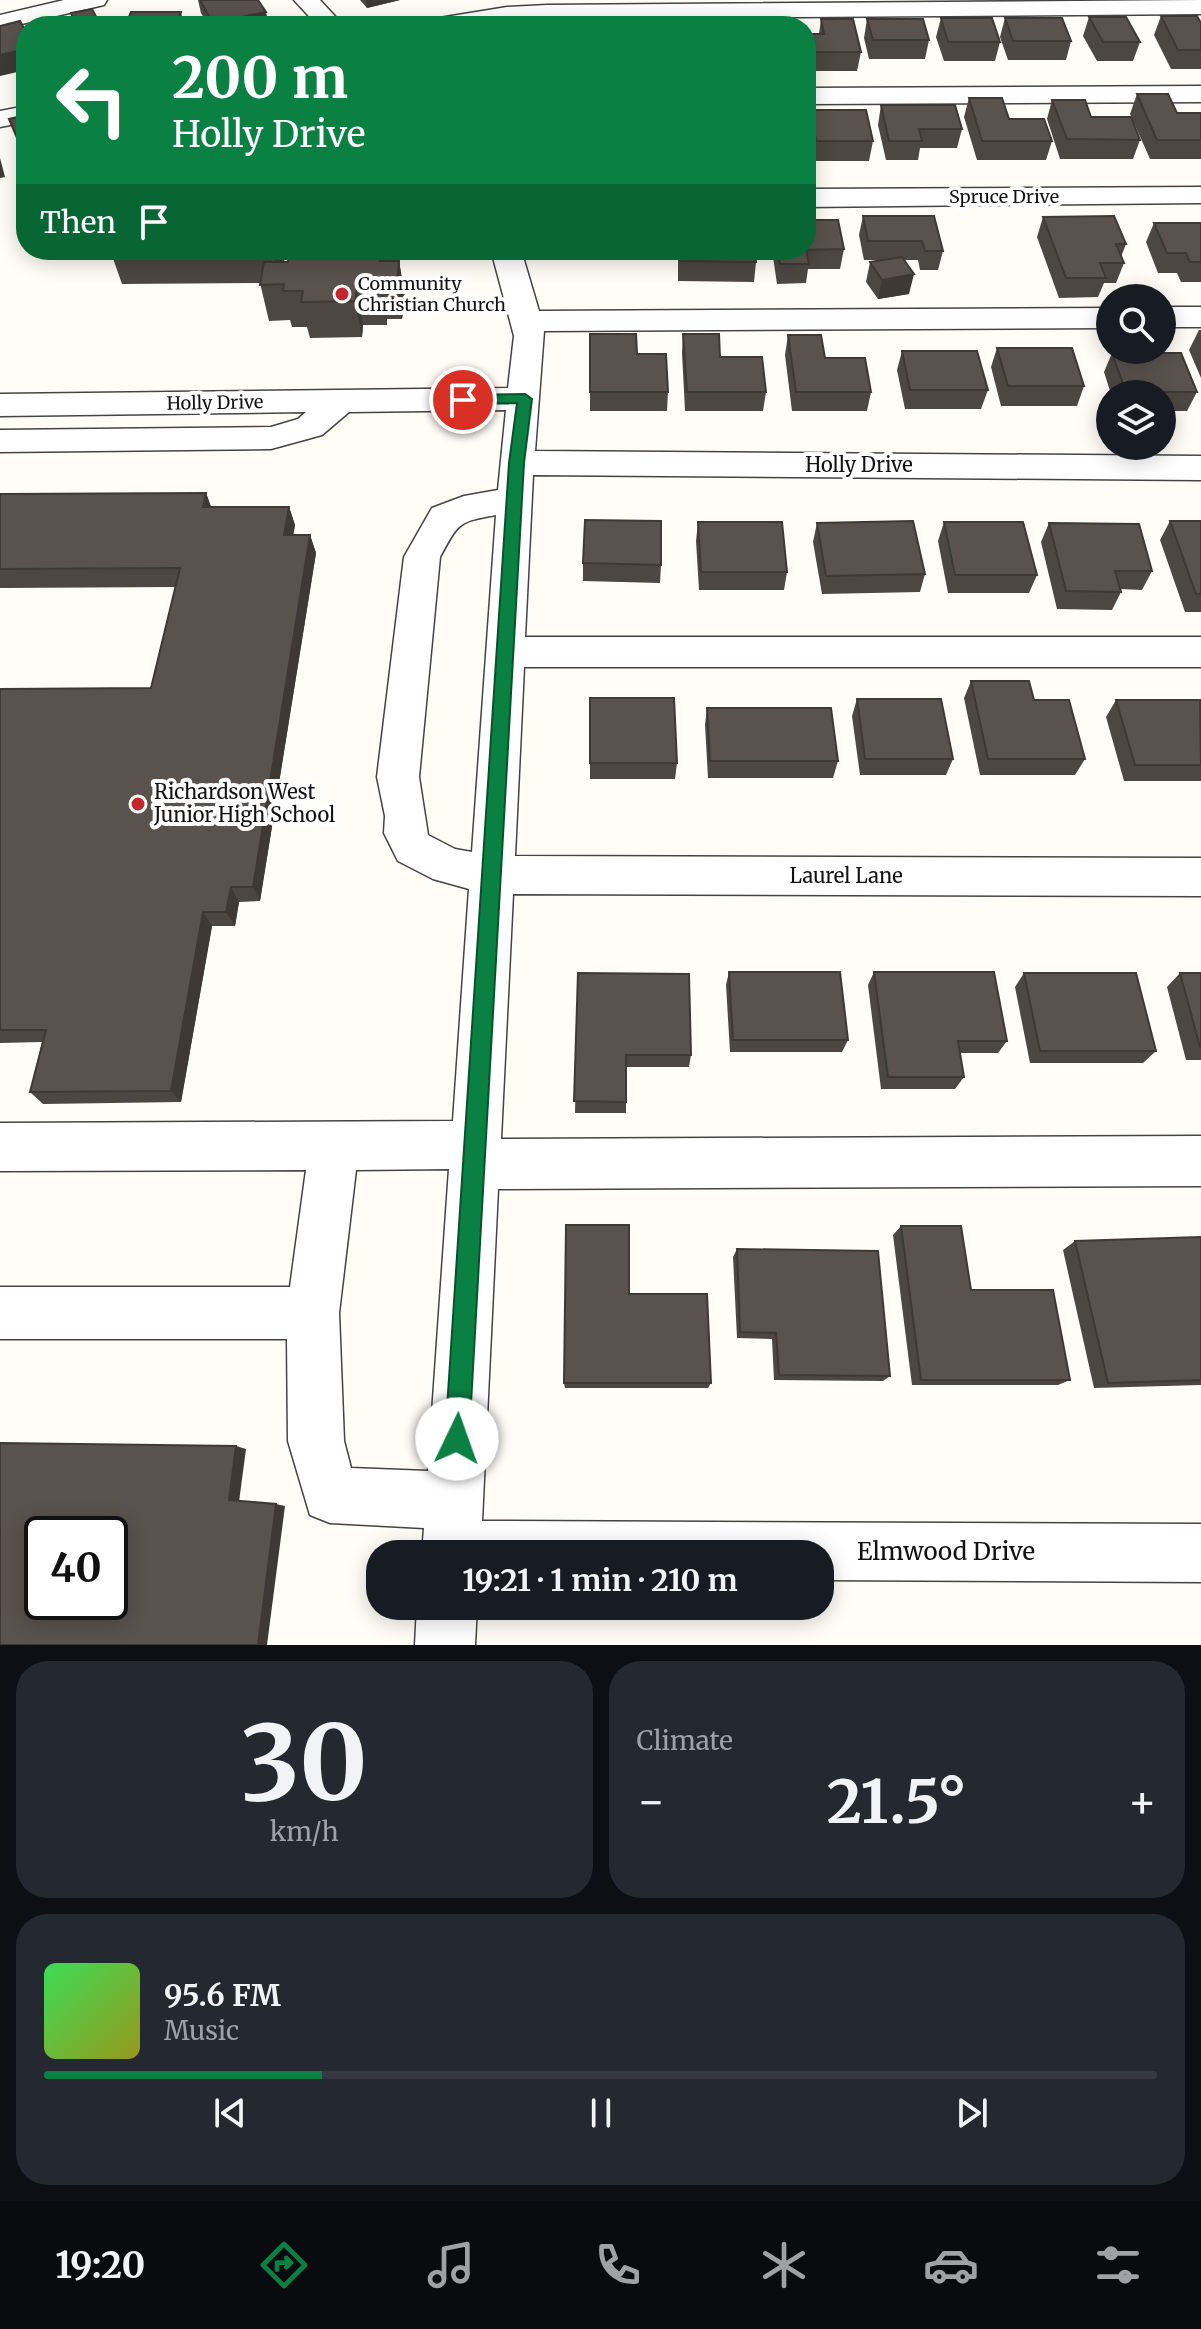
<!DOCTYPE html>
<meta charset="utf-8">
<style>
body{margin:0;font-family:Merriweather,serif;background:#242831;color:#f1f3f6;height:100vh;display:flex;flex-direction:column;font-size:30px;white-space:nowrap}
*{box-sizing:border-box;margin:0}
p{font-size:26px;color:#9ea1a6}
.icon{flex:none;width:44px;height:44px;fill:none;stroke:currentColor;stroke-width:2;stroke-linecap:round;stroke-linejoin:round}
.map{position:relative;height:1645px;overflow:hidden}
.details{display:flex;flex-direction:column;gap:16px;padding:16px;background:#0d0f14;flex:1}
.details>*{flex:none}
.hud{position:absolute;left:16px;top:16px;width:800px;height:244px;border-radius:32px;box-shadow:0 4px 20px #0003;background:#0b8043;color:#fff;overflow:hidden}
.controls{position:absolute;left:1096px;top:284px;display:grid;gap:16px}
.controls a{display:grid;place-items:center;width:80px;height:80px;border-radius:50%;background:#171b24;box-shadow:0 4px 20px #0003;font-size:40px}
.speed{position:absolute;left:24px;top:1516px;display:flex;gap:16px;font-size:40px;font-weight:700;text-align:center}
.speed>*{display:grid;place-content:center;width:104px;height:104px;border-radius:50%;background:#171b24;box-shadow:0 4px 20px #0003;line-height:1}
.speed .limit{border:4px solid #111;border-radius:12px;background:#fff;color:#111}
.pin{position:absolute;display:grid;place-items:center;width:68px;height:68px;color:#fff;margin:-34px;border:4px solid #fff;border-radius:50%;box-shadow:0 2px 8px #0007}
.me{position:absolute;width:88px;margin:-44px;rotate:3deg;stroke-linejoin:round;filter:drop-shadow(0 0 6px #0008)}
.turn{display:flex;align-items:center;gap:28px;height:168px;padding:0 24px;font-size:36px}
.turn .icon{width:104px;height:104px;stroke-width:2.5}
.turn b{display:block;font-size:56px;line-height:68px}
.then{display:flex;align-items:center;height:76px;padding:0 24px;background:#0003;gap:16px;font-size:30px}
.big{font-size:60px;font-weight:700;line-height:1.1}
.details .widget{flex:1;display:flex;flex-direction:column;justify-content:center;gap:12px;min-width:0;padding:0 28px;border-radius:32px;background:#242831}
.details .dial{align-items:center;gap:0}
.dial b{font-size:104px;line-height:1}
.song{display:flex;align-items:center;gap:24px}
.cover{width:96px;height:96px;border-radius:12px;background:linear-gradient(135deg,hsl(130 70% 55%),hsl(60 70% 35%))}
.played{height:8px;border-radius:4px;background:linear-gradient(90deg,#0b8043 25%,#363941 25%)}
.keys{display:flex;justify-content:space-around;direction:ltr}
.heat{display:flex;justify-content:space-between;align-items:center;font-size:44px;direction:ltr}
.details .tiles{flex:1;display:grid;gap:16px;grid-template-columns:1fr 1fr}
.widget:last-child{grid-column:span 2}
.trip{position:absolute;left:366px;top:1540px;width:468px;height:80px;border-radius:32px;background:#171b24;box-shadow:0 4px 20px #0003;font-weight:700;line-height:80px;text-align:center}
.tabs{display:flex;height:128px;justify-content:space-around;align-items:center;background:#090b0e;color:#9ea1a6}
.tabs .icon{width:56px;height:56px}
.tabs .selected{color:#0b8043}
.tabs b{font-size:36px;color:#f1f3f6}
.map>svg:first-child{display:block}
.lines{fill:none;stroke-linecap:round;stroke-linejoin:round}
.minor-casing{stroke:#444;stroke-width:3}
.minor{fill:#fff;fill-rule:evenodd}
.wall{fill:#4d4742}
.shaded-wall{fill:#3f3936}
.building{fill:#5a524d;stroke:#3f3936;stroke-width:2;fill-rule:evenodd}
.route{fill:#0b8043;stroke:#07532c;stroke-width:2}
.poi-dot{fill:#c4262e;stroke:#fff;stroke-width:3}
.labels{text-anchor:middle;stroke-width:8;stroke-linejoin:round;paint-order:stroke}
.far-street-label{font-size:18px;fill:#111;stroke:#fff}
.far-poi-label{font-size:18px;fill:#111;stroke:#fff;text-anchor:start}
.street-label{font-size:20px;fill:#111;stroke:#fff}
.poi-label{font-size:20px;fill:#111;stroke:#fff;text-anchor:start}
.near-street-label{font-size:24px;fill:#111;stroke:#fff}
</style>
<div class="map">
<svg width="1201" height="1645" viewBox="0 0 1201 1645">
<rect width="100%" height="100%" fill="#fffdf5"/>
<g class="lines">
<g class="minor-casing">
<path id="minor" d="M64 0H107L104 5 0 29V15Z
M294 0H320L344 26H318Z
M1201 0V14L547 19 478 26H421L424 21 433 19 507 7 547 5Z
M1201 86V102L806 104V88Z
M26 106V122L0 127V111Z
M1201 187V203L806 207V189Z
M491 250H521L539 311 1110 308V328L544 331 535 451 1201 456V480L533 475 525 637H1201V667H524L515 856 1201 858V896L513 894 501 1139 1201 1136V1186L498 1189 482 1521 1201 1524V1582L820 1580V1554H422L424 1528 330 1523 310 1515 288 1441 287 1339H0V1287H290L306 1170 0 1171V1123L453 1121 469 889 433 879 398 861 384 833 385 816 377 777 404 557 432 508 464 496 498 490 506 410 349 412 322 435 271 449 0 452V430L271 427 298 419 306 412 0 416V394L508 388 514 336ZM496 515 472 852 455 849 428 835 419 777 440 557C459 523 457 522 496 515ZM449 1169 428 1471 351 1468 344 1441 339 1313 356 1170Z
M1162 307H1201V327H1162Z
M417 1606H477L475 1645H415Z"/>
</g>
<use href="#minor" class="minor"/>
</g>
<path class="wall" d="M198 0H258L269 26H209L201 13Z
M360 0H400L367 8Z
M1161 16 1201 23V69H1171L1154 35Z
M1089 17 1140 42 1133 61H1097L1083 36Z
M941 18 1000 42 995 61H944L936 37Z
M1005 18 1071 41 1066 60H1008L1000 37Z
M821 19 861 52 857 71H806V34H819Z
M867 19 929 40 925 59H869L864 38Z
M1137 94 1177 113H1201V159H1150L1130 114Z
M969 98 1052 141 1046 160H977L964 117Z
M1052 100 1140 140 1133 159H1060L1047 119Z
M881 105 962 129 957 148H920L918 160H886L878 125Z
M811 110 873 141 869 161H813L808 130Z
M863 216H934L943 251 938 270H920L918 260H904L909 294 878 299 866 282 870 262 882 260H864L859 235Z
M1043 217 1126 244 1121 257 1124 263 1116 283H1104L1098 297 1059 298 1037 237Z
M1154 223H1201V282H1181L1177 273H1158L1146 242Z
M844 249 840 269H808L806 283 777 284 772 250Z
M110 250H286L284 262H288L308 254 309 250H378L377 253 383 261H399L405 297 402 319H387V325H363L362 337 310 338 307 327H292L290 320 269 321 260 283 122 284Z
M678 250H755L756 262 754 282 678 281Z
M1199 330H1201V378L1189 350Z
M590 334 637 354 668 392 667 411H590Z
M683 334 720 357 766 392 763 411H685L682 353Z
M788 335 825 358 871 392 867 411H792L785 355Z
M997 348 1084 386 1077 406H1001L991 367Z
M902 351 988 390 981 409H905L897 370Z
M1112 353 1197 392 1187 411H1162V394H1111L1104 372Z
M206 493 211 507H289L295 525 293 535H310L316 553 260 901 239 902 235 926H212L181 1102 43 1104 30 1092 42 1042 0 1043V689L151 688 176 587 0 588V494Z
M1170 521H1201V612H1185L1160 540Z
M698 522 787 572 784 590H699L696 541Z
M944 522 1037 575 1029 593H948L938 541Z
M817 523 925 574 920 592 822 594 813 542Z
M1049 523 1152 571 1142 590 1120 589 1121 592 1112 610 1057 609 1041 542Z
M583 563 661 565 660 583 583 581Z
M971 681 1034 700 1085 759 1075 775H980L964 698Z
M590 698 677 763 675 779H590Z
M857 699 953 759 946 775H860L852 716Z
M1116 700 1201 701V781H1124L1106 717Z
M707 708 838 761 833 778H708L705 725Z
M729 972 848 1040 842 1052H730L726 985Z
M874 972 1007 1041 998 1053H960L964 1077 955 1089H881L868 985Z
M578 973 691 1055 689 1067H626V1113H575Z
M1024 973 1156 1051 1143 1063H1030L1015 987Z
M1180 973H1201V1060H1186L1167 987Z
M901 1226 971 1290 1070 1380 1058 1385H912L893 1235Z
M1201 1237V1385L1094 1388 1063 1250 1075 1241Z
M737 1249 890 1376 883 1381 774 1380 772 1339 737 1338 733 1257Z
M629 1294 711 1383 708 1388H565L564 1383Z"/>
<path class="shaded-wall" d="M366 0H400L367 8Z
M181 12 184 26H175Z
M266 12 269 26H214L213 23Z
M26 49V70L0 76V55Z
M26 143V160L20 145Z
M0 158 5 177 0 178Z
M272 250H286L280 283Z
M399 261 405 297 402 319 397 283Z
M914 274 909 294 878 299 882 280Z
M381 283 387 319V325L381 289Z
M357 289 363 325 362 337 355 301Z
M206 493 213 512 203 507Z
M289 507 295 525 290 554 284 535Z
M310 535 316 553 260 901 253 887Z
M231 887 239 902 235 926 226 912Z
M203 912 212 926 181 1102 171 1091Z
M236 1446 246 1449 239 1502 229 1500Z
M276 1504 285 1506 267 1645H258Z"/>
<path class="building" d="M200 0H258L266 12 213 23Z
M92 9 101 26H41V24L73 18 71 13Z
M131 12H181L175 26H125Z
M1161 16H1197L1201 23V50H1178Z
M1089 17H1126L1140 42H1103Z
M941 18H992L1000 42H948Z
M1005 18H1062L1071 41H1013Z
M731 19H784L785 26H732Z
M821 19H853L861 52H807L806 34H824Z
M867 19H923L929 40H873Z
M663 20H716V26H663Z
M20 21 26 32V49L0 55V26Z
M619 21H648V26H619Z
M516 23H570V26H516Z
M1137 94H1168L1177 113H1201V140H1157Z
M969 98H1002L1009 119H1044L1052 141H982Z
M1052 100H1085L1091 117H1131L1140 140 1067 139Z
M881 105H955L962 129H919L922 141H889Z
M811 110H866L873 141H816Z
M26 115V143L20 145 9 119Z
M863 216H934L943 251H925L922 241H868Z
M1114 216 1126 244H1116L1124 263H1100L1106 278H1066L1043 217Z
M806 220H838L844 249 806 250 809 264H780L778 250H806Z
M1154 223H1201V262H1190L1186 253H1167Z
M309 250H366L365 254 381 253 380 261H399L397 283H381V289H357L355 301 301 302 303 291H283L284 284 260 285 264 262H288L289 254H308Z
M679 250H755L756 262 680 261Z
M902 257 914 274 882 280 870 262Z
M590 334H636L637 354H666L668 392H590Z
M683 334H719L720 357H762L766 392H687Z
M788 335H821L825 358H865L871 392H796Z
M997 348H1072L1084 386H1008Z
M902 351H977L988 390H910Z
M1112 353H1181L1197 392H1126Z
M206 493 203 507H289L284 535H310L253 887H231L226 912H203L171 1091 30 1092 46 1030H0V689L151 688 180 568 0 569V494Z
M585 520 661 521V565L583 563Z
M913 521 925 574 826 576 817 523Z
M1170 521H1201V594H1196Z
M698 522H782L787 572H701Z
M944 522H1023L1037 575H955Z
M1049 523 1139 524 1152 571H1115L1121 592 1066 591Z
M971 681H1029L1034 700H1069L1085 759H988Z
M590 698H674L677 763H590Z
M857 699H941L953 759H865Z
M1116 700H1200L1201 765H1135Z
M707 708H831L838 761H710Z
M729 972H840L848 1040H733Z
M874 972H994L1007 1041H958L964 1077H888Z
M578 973 689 974 691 1055H626V1102L574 1101Z
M1024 973H1136L1156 1051H1040Z
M1180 973H1201V1047H1200Z
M566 1225H629V1294H707L711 1383H564Z
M901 1226H961L971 1290H1053L1070 1380H921Z
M1201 1237V1380L1108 1383 1075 1241Z
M737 1249 878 1251 890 1376 779 1375 776 1333 740 1332Z
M0 1443 236 1446 229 1500 276 1504 258 1645H0ZM42 1534H110V1602H42Z"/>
<path class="route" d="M525 394 532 399 524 463 469 1439 466 1448 457 1451 449 1448 445 1439 509 463 517 403 463 404 456 400 463 395Z"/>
<g class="poi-dot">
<circle cx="342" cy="294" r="8"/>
<circle cx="138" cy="804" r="8"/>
</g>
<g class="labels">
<g class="far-street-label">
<text x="1004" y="203">Spruce Drive</text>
<text transform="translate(215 403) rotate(-1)" y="6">Holly Drive</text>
</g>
<g class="far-poi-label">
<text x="358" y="290">Community<tspan x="358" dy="21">Christian Church</tspan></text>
</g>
<g class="street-label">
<text x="859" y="472">Holly Drive</text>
<text x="846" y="883">Laurel Lane</text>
</g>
<g class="poi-label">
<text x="154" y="799">Richardson West<tspan x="154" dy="23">Junior High School</tspan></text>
</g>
<g class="near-street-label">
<text x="946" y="1560">Elmwood Drive</text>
</g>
</g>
</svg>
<div class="controls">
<a><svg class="icon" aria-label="search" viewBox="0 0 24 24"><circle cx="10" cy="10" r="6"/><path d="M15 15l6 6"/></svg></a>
<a><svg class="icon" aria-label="layers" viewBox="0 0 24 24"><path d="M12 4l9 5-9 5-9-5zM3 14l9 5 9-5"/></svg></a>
</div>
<div class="speed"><div class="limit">40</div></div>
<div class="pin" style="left:463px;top:400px;background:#d93025"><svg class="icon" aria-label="arrive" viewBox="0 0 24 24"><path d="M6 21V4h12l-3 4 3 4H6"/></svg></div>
<svg class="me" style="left:457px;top:1439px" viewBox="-20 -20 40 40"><circle r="19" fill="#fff"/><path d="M0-13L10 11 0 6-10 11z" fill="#0b8043"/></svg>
<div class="trip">19:21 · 1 min · 210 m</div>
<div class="hud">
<div class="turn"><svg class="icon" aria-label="left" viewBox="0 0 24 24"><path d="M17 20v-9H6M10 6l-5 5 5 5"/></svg><div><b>200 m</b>Holly Drive</div></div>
<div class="then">Then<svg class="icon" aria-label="arrive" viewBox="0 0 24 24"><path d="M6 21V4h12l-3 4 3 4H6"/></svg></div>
</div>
</div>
<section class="details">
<div class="tiles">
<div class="widget dial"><b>30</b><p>km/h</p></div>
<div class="widget"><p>Climate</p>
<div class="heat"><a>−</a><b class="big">21.5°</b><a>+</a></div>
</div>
<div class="widget">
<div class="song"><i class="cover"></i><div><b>95.6 FM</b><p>Music</p></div></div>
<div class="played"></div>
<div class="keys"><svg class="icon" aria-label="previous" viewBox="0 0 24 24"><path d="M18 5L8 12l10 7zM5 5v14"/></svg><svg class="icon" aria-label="pause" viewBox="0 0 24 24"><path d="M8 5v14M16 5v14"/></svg><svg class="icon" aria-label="next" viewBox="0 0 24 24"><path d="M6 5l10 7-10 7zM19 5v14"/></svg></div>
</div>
</div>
</section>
<nav class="tabs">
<b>19:20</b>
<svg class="icon selected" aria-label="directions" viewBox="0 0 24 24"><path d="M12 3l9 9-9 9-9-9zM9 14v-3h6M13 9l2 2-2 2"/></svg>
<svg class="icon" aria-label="music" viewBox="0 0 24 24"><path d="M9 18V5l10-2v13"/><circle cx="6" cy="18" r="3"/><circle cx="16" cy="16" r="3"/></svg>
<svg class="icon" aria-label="phone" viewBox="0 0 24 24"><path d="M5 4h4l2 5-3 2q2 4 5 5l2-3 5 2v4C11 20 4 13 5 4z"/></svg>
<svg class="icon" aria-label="climate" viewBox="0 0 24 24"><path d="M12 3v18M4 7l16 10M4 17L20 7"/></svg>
<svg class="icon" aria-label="car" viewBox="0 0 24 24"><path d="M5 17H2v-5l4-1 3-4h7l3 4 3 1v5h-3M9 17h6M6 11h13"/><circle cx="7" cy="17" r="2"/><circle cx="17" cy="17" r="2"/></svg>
<svg class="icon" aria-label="filters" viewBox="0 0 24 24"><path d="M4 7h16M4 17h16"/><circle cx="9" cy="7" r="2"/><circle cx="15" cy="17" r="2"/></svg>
</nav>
